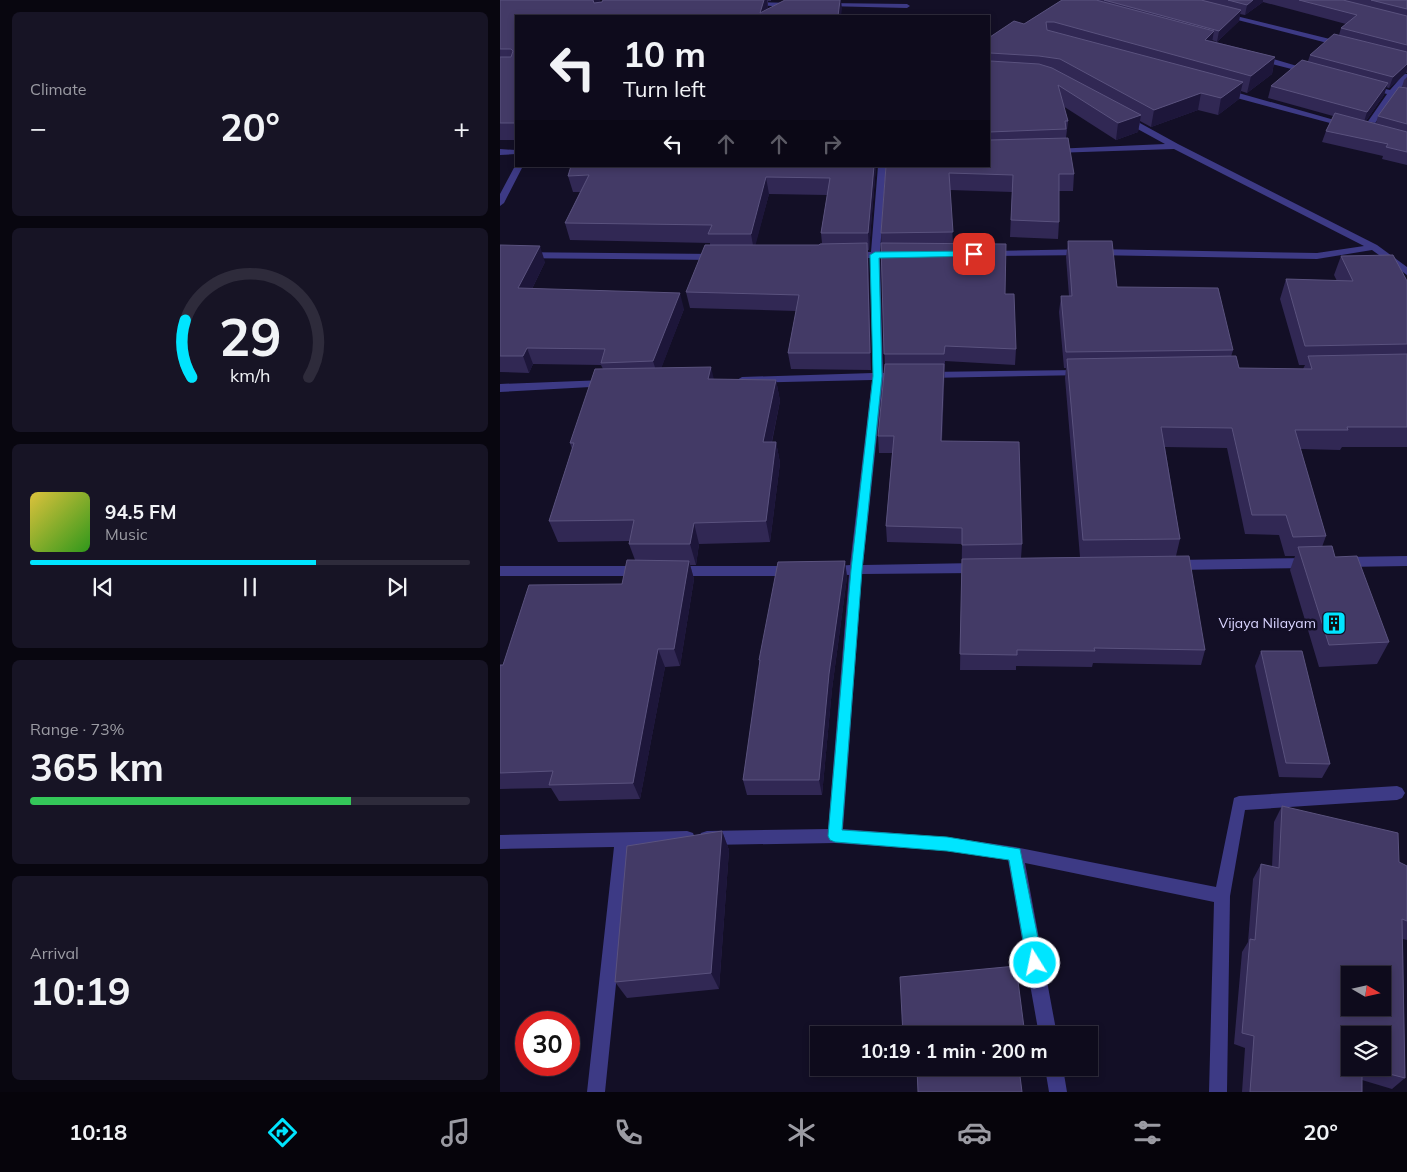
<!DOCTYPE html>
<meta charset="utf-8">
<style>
body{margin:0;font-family:Mulish,sans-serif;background:#171425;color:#f1f3f6;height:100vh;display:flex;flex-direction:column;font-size:19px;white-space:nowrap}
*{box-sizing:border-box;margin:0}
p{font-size:16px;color:#9b9ba3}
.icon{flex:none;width:28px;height:28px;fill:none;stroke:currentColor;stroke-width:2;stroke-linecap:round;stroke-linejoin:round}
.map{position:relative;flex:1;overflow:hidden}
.side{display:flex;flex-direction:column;gap:12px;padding:12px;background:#08060f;width:500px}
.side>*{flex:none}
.hud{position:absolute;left:15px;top:15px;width:475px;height:152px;border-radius:0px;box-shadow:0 2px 8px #0003,0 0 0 1px #2e2b3b;background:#0e0b1c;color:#f1f3f6;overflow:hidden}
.needle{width:32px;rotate:99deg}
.buttons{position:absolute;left:841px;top:966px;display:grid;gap:10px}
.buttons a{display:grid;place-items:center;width:50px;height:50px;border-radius:0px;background:#0e0b1c;box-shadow:0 2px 8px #0003,0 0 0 1px #2e2b3b;font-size:25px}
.speed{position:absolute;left:15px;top:1011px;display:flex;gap:10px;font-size:25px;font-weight:700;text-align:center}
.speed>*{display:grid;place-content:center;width:65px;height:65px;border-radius:50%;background:#0e0b1c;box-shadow:0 2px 8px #0003,0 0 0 1px #2e2b3b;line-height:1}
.speed .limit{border:8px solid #d22;background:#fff;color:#111}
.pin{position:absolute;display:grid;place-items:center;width:42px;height:42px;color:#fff;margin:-21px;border-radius:10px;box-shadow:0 2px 8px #0006}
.me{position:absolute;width:55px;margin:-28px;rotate:350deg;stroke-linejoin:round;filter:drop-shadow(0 0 4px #0008)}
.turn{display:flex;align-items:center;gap:18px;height:105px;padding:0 25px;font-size:22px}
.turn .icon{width:65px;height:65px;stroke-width:2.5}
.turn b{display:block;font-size:35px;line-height:42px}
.lanes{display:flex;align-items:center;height:48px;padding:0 25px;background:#0003;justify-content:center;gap:25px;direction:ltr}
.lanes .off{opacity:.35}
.big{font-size:38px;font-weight:700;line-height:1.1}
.side .tile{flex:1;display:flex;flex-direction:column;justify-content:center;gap:8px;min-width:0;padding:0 18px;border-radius:8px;background:#171425}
.side .dial{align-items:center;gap:0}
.dial svg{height:130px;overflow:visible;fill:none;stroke:#2e2b3b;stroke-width:7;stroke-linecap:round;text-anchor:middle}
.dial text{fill:#f1f3f6;stroke:none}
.song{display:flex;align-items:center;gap:15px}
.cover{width:60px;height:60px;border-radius:8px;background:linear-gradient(135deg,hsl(50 70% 55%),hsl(110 70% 35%))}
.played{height:5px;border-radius:2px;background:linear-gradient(90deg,#00e5ff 65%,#2e2b3b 65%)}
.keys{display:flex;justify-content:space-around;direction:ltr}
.heat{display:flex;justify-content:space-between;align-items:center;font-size:28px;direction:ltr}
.charge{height:8px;border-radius:4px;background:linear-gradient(90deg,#34c759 73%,#2e2b3b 0)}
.trip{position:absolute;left:310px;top:1026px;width:288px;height:50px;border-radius:0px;background:#0e0b1c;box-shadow:0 2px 8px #0003,0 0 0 1px #2e2b3b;font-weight:700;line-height:50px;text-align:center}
.menu{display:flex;height:80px;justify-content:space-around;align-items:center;background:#06040b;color:#9b9ba3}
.menu .icon{width:35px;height:35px}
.menu .active{color:#00e5ff}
.menu b{font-size:22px;color:#f1f3f6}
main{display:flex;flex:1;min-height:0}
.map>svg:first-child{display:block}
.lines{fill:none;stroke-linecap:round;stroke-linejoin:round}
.street{fill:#3d3a85;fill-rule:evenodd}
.wall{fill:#312854;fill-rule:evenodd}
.shaded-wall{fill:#1d163a}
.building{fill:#433a66;stroke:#5a527e;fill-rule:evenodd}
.route{fill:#00e5ff;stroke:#0095a6}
.labels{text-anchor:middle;stroke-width:5;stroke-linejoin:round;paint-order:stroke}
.poi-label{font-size:14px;fill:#d9d4ff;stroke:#130f26;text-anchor:end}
</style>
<main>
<section class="side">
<div class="tile"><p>Climate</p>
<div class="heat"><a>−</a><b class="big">20°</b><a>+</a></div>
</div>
<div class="tile dial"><svg viewBox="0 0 100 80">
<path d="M14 69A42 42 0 1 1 86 69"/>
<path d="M14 69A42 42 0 0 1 10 34" stroke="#00e5ff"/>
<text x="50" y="56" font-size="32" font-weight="700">29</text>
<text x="50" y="72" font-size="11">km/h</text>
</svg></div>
<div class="tile">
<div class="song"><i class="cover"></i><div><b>94.5 FM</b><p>Music</p></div></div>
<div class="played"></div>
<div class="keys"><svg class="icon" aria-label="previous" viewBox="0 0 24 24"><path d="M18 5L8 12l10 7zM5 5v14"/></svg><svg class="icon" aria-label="pause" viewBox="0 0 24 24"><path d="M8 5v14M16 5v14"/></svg><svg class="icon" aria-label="next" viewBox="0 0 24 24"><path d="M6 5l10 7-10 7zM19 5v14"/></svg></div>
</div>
<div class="tile"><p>Range · 73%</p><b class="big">365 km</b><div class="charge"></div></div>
<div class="tile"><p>Arrival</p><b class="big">10:19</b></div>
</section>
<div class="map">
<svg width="907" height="1092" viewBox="0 0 907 1092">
<rect width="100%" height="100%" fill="#130f26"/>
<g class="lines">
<path class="street" d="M252 2 294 3 297 5 294 7 250 5V3Z
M327 3 407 4 410 6 407 8 325 6V4Z
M724 13 846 43 847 45 843 47 722 16 721 15Z
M757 56H763L814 71 807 73 757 60Z
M904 74H907V81L897 92 907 95V99L894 96 869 132H863L862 130 887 94 868 89V85L890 90Z
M722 90H728L852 125 845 127 722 94Z
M623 117H629L678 144 877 245 907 267V275L872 250 817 259 593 255 487 256 485 254 490 251 593 249 817 253 864 246 674 149 553 153 549 151 553 149 665 144 623 121Z
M0 149 16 150V154L0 155Z
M16 164V166H23L4 203 0 206V194Z
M378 166H386L380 252H397L402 255 397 258H380L383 373H400L405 376 400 379 383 380 363 565 477 563 482 565 483 568 482 571 477 573 362 574 343 829 447 837 515 847 716 887 734 798 739 796 897 786 902 788 905 793 902 798 897 800 745 810 730 896 727 1092H709L714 902 525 863 557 1035H539L508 860 447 851 335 843 207 845 201 843 199 838 201 833 207 831 328 829 349 575 325 573 324 570 325 567 350 565 372 380 242 383 237 380 242 377 373 373 370 258H352L347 255 352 252H371Z
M0 252 217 254 222 257 217 260 0 258Z
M582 370 587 373 586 375 427 378 422 375 427 372Z
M105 380 110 384 109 386 0 392V384Z
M907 556V566L845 567 841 565 839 562 841 559 845 557Z
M810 558 814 560 816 563 814 566 810 568 675 570 671 568 669 565 671 562 675 560Z
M0 566H142L147 568 148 571 147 574 142 576H0Z
M175 566H292L297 568 298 571 297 574 292 576H175L170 574 169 571 170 568Z
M187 831 193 833 195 838 193 843 187 845 130 847 105 1092H87L114 847 0 849V835Z
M545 1068H563L567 1092H549Z"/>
</g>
<path class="wall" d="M0 0H100V2H102L103 0H271V1H268V9H342L16 16V140H0Z
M562 0H907V73H906L889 88 886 87 884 95 866 121 876 123 878 116 902 87 904 80 907 77V165L882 159 883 156 822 142 826 131 833 116 768 98 771 86 808 61 810 55 839 35 841 28 846 24 763 2 745 15 740 14 739 21 717 42 712 40V41L775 57 772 74 747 93 741 91 739 99 718 115 698 110 651 127 640 121 638 132 616 140 563 106 568 121 566 138 574 174 573 191H559V222L558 239 510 237 512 192 450 190 453 244 505 294 516 349 515 365 445 361 442 441 522 544 521 558 580 557 565 378 566 368H564L559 312 561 296H569L566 257 568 241 617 287 733 350 731 357 739 368 803 369 805 365H799L780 299 786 279 837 281 834 275 841 256 907 281V447H842L840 450 800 449 826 536 822 547 835 557 889 642 877 664 819 667 790 570 795 556H785L779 535 745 534 727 448 665 447 680 539 676 556 705 650 701 665 593 663 592 667 516 666V670H460L462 544 387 542 386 526 392 453H379L378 436 385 369 381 233 386 166H489V89H490V37L524 24Z
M376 166 369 250H368L371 370 291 369 288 353 296 311 190 308 186 292 210 245V243L70 240 65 223 80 192H73L68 176ZM269 194 327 195 321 233 322 243 319 245H255Z
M0 245 45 262 32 289 184 309 161 368 214 379 276 380 280 401 272 442H276L280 463 270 542 199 544 196 565H190L194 579 180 666 165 667 140 799 59 801 51 788 0 789V665H3L122 584 135 560 129 544 130 541 58 542 49 521 72 449 70 443 103 369 101 365 33 364 29 373 0 372Z
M345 561 347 577 332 689 322 795H247L243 780 260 665 259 660Z
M761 651 830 764 822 778 779 777 755 666Z
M782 806 907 866V940L903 939 905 1078 892 1089 862 1080V1092H742L745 1048 734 1044 742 952 748 942 753 879 761 864 772 867 774 822ZM882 1035V1068H850Z
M222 831 229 850 219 989 127 998 115 982Z
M406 1068H519L417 1069 406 1070Z"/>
<path class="shaded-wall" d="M93 0H100L101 6 96 15Z
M264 0H267L268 8 266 16 260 13Z
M340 0H341L342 9 341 16H338Z
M753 0H763V2L745 15 747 5Z
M741 10 739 21 717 42 719 31Z
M714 31 711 48 705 40Z
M775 57 772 74 747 93 751 76Z
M907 64V69L906 73 889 88 893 77Z
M743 82 739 99 718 115 721 98Z
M888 83 884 95 863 125 867 112Z
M701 93 698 110 651 127 654 110Z
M641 115 638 132 616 140 618 123Z
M374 166H376L369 250 368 233Z
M266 177 269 194 254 251 251 234Z
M367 243 368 259 371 370 370 353Z
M40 246 45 262 24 305 18 288Z
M180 293 184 309 158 377 153 361Z
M27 348 33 364 29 373 23 356Z
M444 364V380L441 457V441Z
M211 367 216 388 208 379Z
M276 380 280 401 267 464 263 442Z
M276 442 280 463 270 542 266 521Z
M194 523 199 544 196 565 190 544Z
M189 561 194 579 180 666 174 649Z
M345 561 347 577 332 689 322 795 319 780 329 674Z
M158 649 165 667 140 799 133 783Z
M222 831 229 850 219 989 211 973Z"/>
<path class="building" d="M0 0H93L94 3 102 2 103 0H264L260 13 285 0H340L338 16H16V123H0V57H11L13 51 11 49H0Z
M562 0H596L714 31 705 40 775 57 751 76 554 22H546L547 30 743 82 721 98 701 93 654 110 560 59 539 56 490 53V37L514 21 524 24Z
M604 0H701L741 10 719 31Z
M728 0H753L747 5Z
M799 0H843L907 16V45L841 28 857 15Z
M871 0H907V9Z
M834 34 907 52V64L893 77 810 55Z
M802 60 888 83 867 112 771 86Z
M490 61 539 64 552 68 641 115 618 123 558 85 568 121H565L566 129 489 132V89H490Z
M899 87 907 88V124L878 116Z
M835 113 907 132V152L886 147 888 144 826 131Z
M568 138 574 174H559V222L511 220 513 175 449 173 453 232 381 233 386 166H489V139L490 140Z
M71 166H374L368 233H321L330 178 266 177 251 234H208L212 225 65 223 89 175 68 176Z
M568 241H612L617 287 718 288 733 350 566 352 561 296H572Z
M367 243 370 353H288L299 295 186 292 205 245H319L320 244Z
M381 243 506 244 505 294H514L516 349 445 346 444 354H384Z
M0 245 40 246 18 288 180 293 153 361 101 363 105 349 27 348 23 356H0Z
M893 255 907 281V344L805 346 786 279 853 281 841 256Z
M907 354V427H847L848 430H795L826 536 793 537 786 515H752L732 428 661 427 680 539 583 540 567 359 736 356 739 368 812 369 808 356Z
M385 364H444L441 441 519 442 522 544 462 545V528L386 526 394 436H378Z
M211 367 208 379 276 380 263 442H276L266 521 194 523 190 544H129L134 520 49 521 74 443H70L95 369Z
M832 546 835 557 857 556 889 642 829 645 798 547Z
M689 556 705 650 594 648 595 651 517 650V655L460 654 462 559Z
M127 560 189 561 174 649H158L133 783 49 785 53 771 0 773V665H3L29 585 122 584Z
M345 561 329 674 319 780H243L260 660H259L278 562Z
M761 651H802L830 764 786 763Z
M782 806 898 833 899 862 907 866V921L902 919 905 1078 866 1068H882V1035H850V1068H862V1092H750L754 1036 742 1033 750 939 755 940 761 864 779 868ZM850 975H882V1008H850Z
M222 831 211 973 115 982 127 846Z
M516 966 525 1035H403L400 977Z
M417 1068H519L522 1092H418Z"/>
<path class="route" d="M474 251 478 254 477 256 379 258 382 376 362 570 342 830 447 837 520 849 543 963 540 968 535 970 530 968 527 963 509 860 447 851 335 842 330 840 328 836 351 570 373 376 370 255 375 252Z"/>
<defs>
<g id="building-square" transform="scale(1.25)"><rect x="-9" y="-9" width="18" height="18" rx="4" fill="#00e5ff" stroke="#130f26"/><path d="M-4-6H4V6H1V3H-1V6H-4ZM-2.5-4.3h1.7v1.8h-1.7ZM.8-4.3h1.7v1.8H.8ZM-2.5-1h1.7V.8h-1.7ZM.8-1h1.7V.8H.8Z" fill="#111"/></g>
</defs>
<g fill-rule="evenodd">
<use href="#building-square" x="834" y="623"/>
</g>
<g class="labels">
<g class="poi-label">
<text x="816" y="628">Vijaya Nilayam</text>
</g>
</g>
</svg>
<div class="buttons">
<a><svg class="needle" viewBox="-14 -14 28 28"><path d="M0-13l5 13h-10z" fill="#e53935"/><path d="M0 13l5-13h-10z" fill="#9b9ba3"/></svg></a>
<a><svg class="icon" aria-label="layers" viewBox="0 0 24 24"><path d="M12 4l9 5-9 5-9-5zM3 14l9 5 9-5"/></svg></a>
</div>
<div class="speed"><div class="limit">30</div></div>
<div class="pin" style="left:474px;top:254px;background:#d93025"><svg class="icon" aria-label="arrive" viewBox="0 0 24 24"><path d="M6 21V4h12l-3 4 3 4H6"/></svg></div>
<svg class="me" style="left:535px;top:963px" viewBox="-20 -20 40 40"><circle r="17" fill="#00e5ff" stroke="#fff" stroke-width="3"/><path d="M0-11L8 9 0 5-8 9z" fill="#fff"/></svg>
<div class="trip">10:19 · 1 min · 200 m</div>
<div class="hud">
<div class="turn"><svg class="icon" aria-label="left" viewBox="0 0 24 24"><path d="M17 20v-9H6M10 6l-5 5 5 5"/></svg><div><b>10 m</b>Turn left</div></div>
<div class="lanes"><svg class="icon" aria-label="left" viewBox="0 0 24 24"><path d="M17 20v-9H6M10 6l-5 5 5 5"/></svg><svg class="icon off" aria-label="ahead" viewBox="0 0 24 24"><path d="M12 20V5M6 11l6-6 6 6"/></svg><svg class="icon off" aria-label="ahead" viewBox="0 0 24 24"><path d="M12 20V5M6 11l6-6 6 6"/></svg><svg class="icon off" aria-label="right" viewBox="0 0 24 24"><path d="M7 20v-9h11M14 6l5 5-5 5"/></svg></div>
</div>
</div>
</main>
<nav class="menu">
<b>10:18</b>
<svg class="icon active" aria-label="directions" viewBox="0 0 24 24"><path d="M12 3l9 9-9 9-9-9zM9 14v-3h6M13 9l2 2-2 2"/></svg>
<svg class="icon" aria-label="music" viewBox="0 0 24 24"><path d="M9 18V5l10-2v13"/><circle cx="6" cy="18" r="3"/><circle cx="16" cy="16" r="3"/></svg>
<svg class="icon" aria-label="phone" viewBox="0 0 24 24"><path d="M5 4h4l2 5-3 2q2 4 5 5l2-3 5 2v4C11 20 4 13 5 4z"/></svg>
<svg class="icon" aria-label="climate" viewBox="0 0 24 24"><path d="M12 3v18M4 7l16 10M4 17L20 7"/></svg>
<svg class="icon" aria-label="car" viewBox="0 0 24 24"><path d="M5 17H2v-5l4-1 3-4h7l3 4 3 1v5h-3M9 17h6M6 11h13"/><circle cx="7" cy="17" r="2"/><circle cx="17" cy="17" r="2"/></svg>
<svg class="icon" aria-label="filters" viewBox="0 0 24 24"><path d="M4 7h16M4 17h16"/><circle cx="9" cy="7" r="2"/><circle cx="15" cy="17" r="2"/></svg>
<b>20°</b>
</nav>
